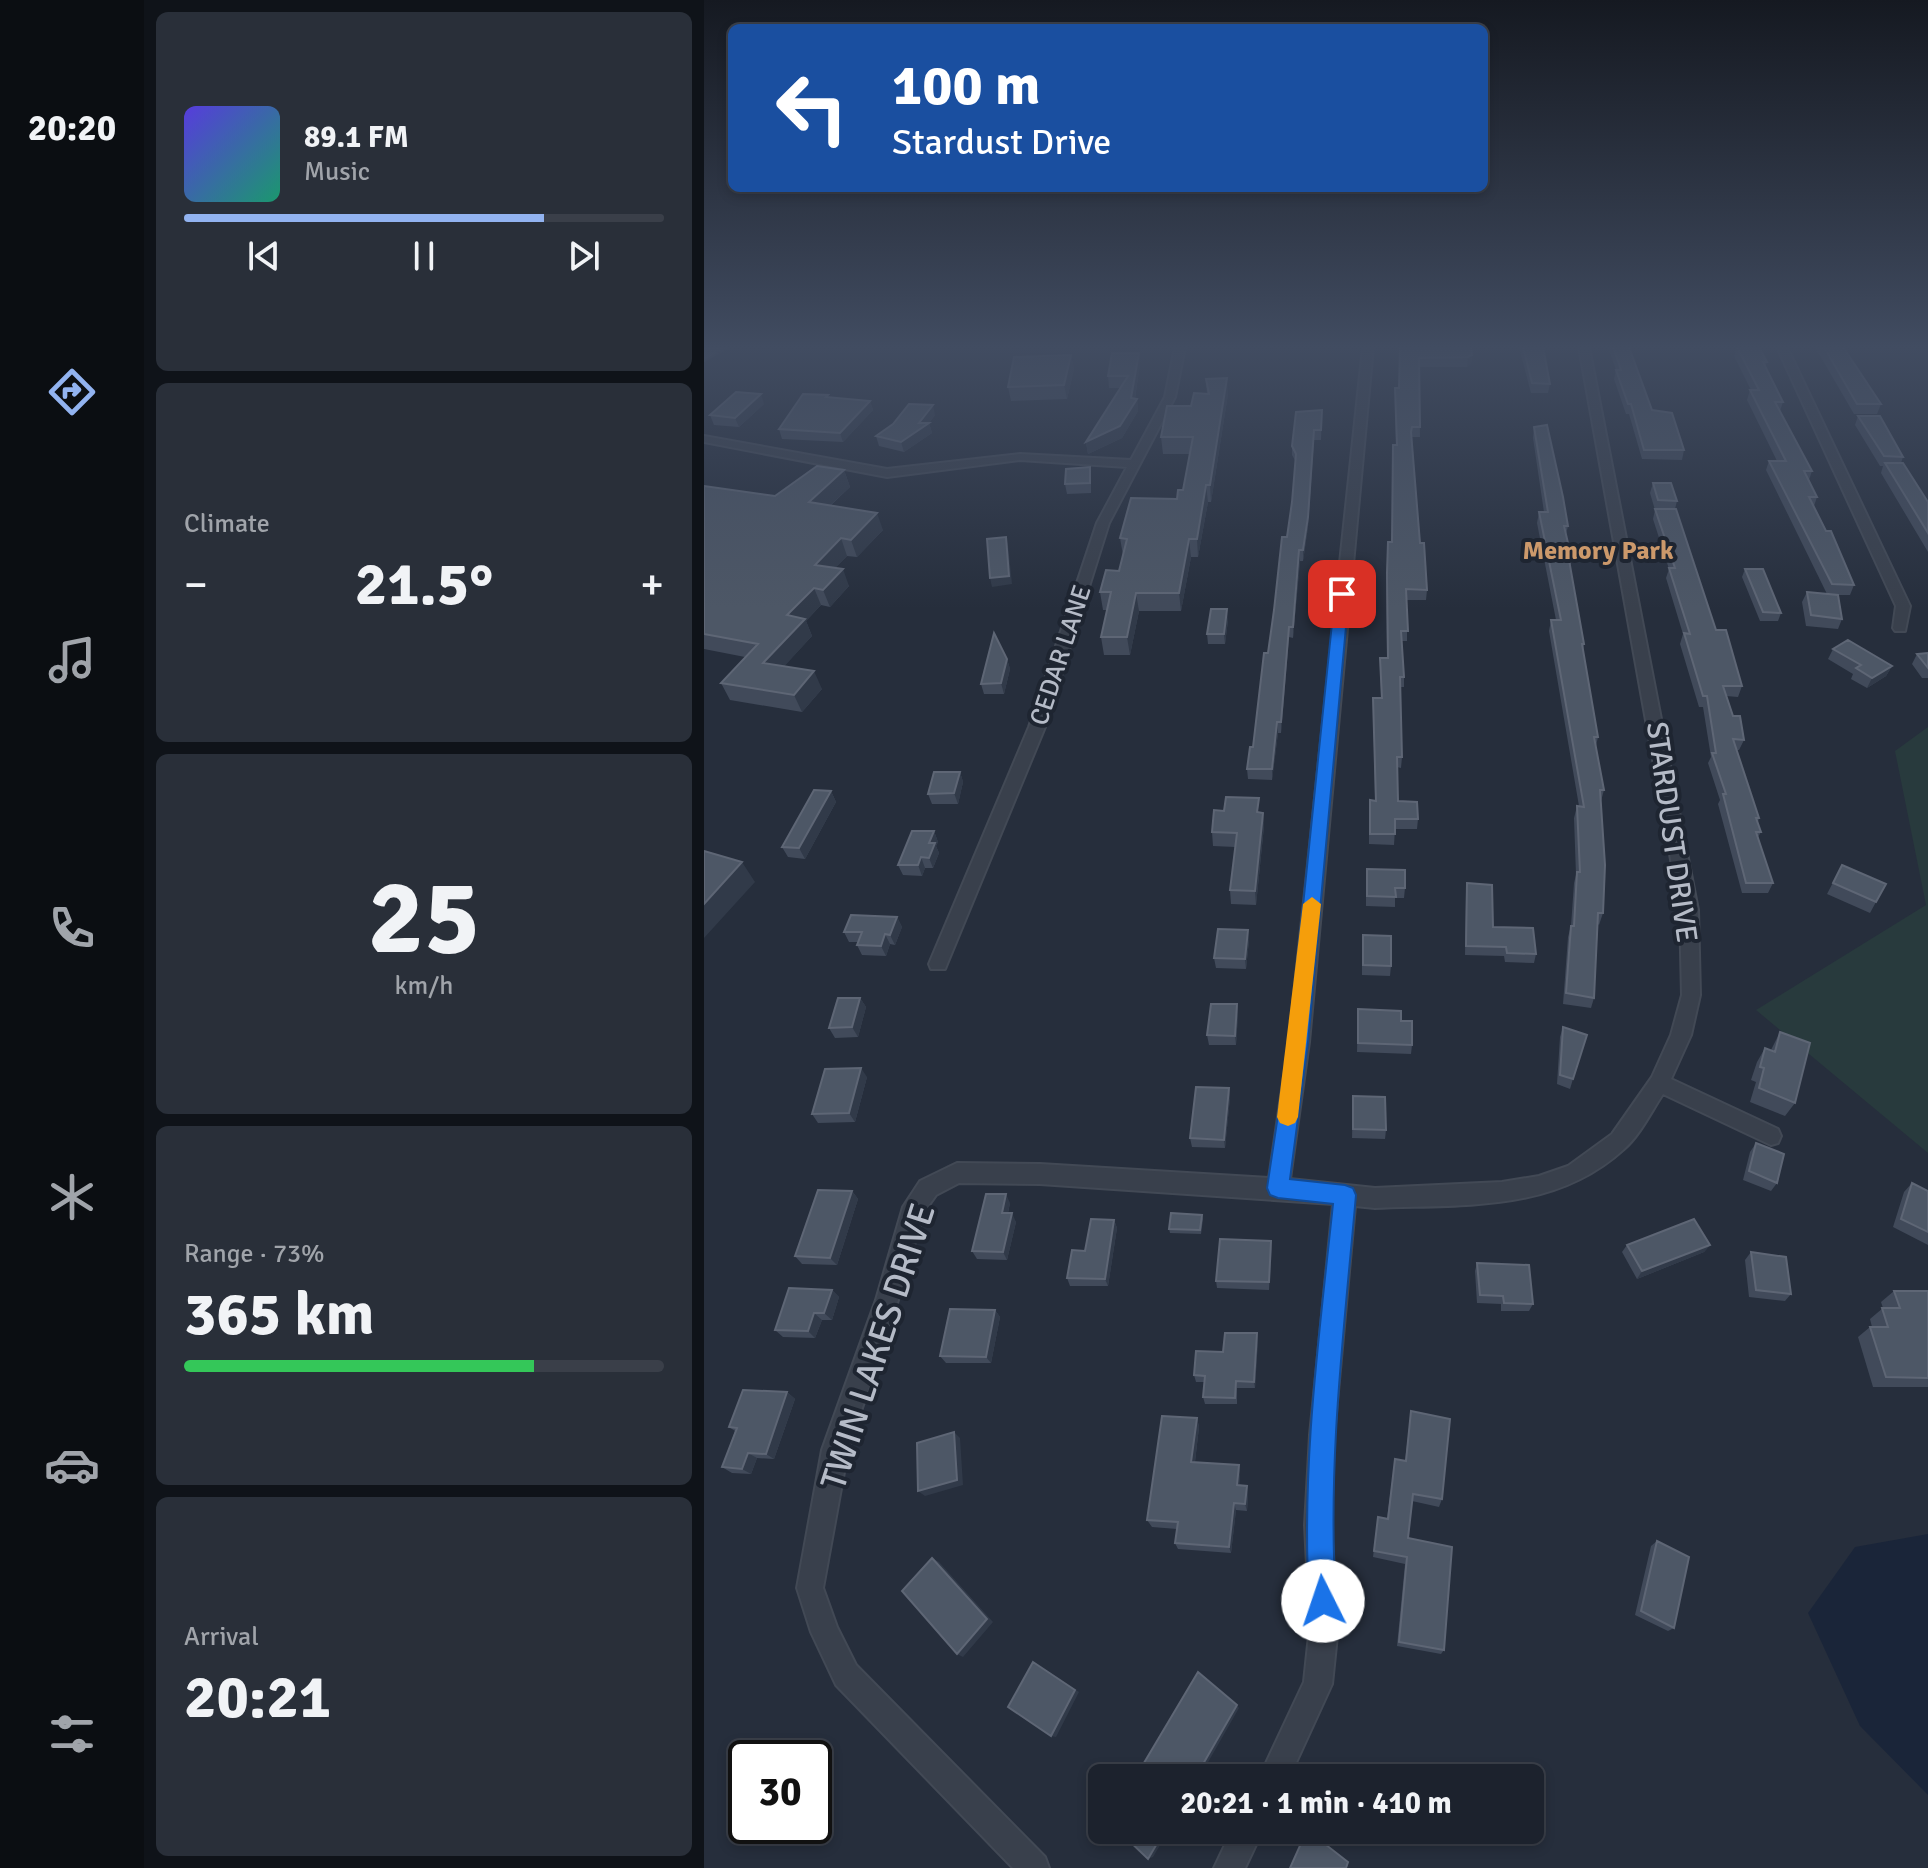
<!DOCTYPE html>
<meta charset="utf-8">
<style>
body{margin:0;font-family:Signika,sans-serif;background:#292f39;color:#f1f3f6;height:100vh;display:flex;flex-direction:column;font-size:30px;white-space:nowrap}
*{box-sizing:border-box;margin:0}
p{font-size:26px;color:#a0a4aa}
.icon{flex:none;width:44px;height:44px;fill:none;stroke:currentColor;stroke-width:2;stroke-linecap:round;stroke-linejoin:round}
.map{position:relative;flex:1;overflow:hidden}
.sheet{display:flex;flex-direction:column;gap:12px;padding:12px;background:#0f1319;width:560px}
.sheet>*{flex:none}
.hud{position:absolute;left:24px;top:24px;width:760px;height:168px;border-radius:12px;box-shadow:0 4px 12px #0003,0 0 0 2px #3a3f49;background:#1a4fa0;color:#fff;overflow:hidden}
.speed{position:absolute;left:24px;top:1740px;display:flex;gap:16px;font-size:40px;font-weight:700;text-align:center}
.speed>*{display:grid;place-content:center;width:104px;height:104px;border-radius:50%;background:#1c222d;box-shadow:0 4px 12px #0003,0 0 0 2px #3a3f49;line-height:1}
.speed .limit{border:4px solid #111;border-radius:12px;background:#fff;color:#111}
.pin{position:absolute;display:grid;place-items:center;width:68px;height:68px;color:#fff;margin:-34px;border-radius:16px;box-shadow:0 4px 12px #0006}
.me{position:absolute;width:88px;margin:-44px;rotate:356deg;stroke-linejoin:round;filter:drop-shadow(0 0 6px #0008)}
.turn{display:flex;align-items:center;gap:28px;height:168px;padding:0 32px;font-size:36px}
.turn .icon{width:104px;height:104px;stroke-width:2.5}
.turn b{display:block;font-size:56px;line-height:68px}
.big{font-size:60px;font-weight:800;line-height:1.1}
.sheet .widget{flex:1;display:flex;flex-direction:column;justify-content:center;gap:12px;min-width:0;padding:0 28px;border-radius:12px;background:#292f39}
.sheet .dial{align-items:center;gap:0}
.dial b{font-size:104px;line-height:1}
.song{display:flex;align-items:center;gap:24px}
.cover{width:96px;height:96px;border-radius:12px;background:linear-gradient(135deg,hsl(250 70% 55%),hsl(160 70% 35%))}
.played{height:8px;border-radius:4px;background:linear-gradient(90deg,#92b3f0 75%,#3a3f49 75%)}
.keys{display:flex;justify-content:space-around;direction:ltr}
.heat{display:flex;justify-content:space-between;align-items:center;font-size:44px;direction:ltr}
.charge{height:12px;border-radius:6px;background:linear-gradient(90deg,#34c759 73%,#3a3f49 0)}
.trip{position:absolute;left:384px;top:1764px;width:456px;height:80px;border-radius:12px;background:#1c222d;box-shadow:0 4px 12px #0003,0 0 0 2px #3a3f49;font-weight:800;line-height:80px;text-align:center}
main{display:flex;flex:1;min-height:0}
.tab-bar{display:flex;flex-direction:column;width:144px;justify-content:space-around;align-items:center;background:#0b0e12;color:#a0a4aa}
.tab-bar .icon{width:56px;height:56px}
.tab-bar .current{color:#92b3f0}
.tab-bar b{font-size:36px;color:#f1f3f6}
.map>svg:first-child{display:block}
.green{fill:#283a3d}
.water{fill:#1a2539}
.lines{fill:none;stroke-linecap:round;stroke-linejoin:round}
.minor-casing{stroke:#424955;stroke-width:4}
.primary-casing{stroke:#424955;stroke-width:4}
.minor{fill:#39404c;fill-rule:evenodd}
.primary{fill:#585f6c;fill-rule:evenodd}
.wall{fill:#414a5a}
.shaded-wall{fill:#313a49}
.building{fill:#4d5766;stroke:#5e6675;stroke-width:2}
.route{fill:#1a73e8;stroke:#114b97;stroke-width:2}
.slow{fill:#f59e0b}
.labels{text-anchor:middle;stroke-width:8;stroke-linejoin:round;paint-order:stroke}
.far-neighbourhood-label{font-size:26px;font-weight:bold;fill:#cc996b;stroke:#1e2531}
.far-street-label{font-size:26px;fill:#b5bbc7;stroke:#1e2531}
.street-label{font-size:30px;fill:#b5bbc7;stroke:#1e2531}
.near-street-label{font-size:36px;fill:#b5bbc7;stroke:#1e2531}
</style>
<main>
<nav class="tab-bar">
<b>20:20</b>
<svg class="icon current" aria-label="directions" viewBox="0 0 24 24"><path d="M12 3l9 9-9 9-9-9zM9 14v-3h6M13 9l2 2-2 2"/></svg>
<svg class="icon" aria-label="music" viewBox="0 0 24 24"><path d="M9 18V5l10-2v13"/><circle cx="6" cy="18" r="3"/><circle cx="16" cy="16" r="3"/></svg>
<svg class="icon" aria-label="phone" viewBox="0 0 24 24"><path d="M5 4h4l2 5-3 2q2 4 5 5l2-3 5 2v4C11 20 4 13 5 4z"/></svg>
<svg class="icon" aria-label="climate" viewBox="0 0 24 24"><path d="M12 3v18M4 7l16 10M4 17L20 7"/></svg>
<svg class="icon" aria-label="car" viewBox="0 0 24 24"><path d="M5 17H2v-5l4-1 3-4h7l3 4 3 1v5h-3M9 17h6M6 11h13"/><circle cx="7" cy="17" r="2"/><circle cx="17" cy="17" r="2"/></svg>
<svg class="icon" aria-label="filters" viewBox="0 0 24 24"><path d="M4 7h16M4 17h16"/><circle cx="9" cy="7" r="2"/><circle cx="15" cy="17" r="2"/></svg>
</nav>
<section class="sheet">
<div class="widget">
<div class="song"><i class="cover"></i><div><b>89.1 FM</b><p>Music</p></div></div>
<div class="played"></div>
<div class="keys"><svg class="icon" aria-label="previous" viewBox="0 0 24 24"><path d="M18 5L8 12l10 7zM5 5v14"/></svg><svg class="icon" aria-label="pause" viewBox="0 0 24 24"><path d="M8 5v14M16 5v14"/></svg><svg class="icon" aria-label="next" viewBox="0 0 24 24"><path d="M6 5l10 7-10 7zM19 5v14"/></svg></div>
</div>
<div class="widget"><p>Climate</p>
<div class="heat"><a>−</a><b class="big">21.5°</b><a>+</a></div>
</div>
<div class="widget dial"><b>25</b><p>km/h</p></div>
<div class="widget"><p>Range · 73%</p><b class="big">365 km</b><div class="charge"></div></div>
<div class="widget"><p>Arrival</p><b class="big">20:21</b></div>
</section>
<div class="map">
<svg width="1224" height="1868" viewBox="0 0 1224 1868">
<rect width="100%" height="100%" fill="#262e3c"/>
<path class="green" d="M1224 727V1153L1052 1010 1222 905 1191 751Z"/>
<path class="water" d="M1224 1534V1795L1156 1726 1104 1613 1151 1547Z"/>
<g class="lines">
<g class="minor-casing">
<path id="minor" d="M471 347H481L471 397 405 523 341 727 243 964 241 969H227L225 964 325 727 393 523 423 467 316 460 183 477 0 442V436L183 469 316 454 427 460 461 397Z
M659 347H669L605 1042 586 1179 671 1188 798 1182 835 1176 864 1166 908 1134 948 1077 967 1035 978 995 976 910 875 347H885L994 910 996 995 987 1035 967 1079 1074 1129 1077 1136 1074 1143 1067 1145 959 1094C947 1112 936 1135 920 1149 850 1213 760 1204 671 1208L651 1206 630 1435 627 1525 634 1626 628 1684 585 1778H555L600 1682 606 1626 601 1525 606 1435 629 1204 336 1184 255 1183 232 1195 220 1212 194 1300 144 1450 119 1588 133 1627 152 1665 341 1857 345 1868H309L132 1685 107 1632 93 1588 118 1450 172 1300 199 1207 216 1181 253 1163 336 1164 565 1178 585 1042Z
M1073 347H1083L1206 606 1201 631H1191L1189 628 1192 606Z
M528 1830H559L541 1868H510Z"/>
</g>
<g class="primary-casing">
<path id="primary" d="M3 347H23L0 360V349Z"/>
</g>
<use href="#minor" class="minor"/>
<use href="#primary" class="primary"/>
</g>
<path class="wall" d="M696 347 768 355 767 364 763 367H715L716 437H708L716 543 723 590 722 600H703V641H698L700 677V687H696L698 757 697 768 693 767 694 801 714 819 713 829H691L690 845 665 844V811L671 800 669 698H677L676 658H683L682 584 684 542H688L692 445 691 398V388H695Z
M815 347H839L846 384 844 393H827Z
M904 347H925L948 410 980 450 978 460 938 459 925 414H922L910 379 912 370Z
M1033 347 1063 362 1061 368 1079 402 1076 411 1108 471 1105 480 1113 497 1110 506 1150 585 1146 595H1132L1138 619 1134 629 1102 626 1098 602 1103 592 1123 594 1062 470 1065 461H1073L1043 400 1046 390H1047L1030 356Z
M1111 347H1139L1177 404 1173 414H1150Z
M435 353 436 364 431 399H433L434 411 418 438 384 454 382 442 416 388H405L404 376Z
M367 355 370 369 363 399 307 401 304 387Z
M502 379 524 394 507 502H504L494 557H487L477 611H435L426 655H400L397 637 403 610H399L396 592 415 571 419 555 416 538 473 499 479 490 486 454H459L457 437 487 406 503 394Z
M124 395V397L166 401 169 410 139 442 78 439 75 429Z
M60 404 35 427 10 425 6 415Z
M618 410 617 440H610L604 527 599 561H596L589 638 585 637 577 733H574L568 780 544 779 543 769 549 747 588 502 592 462 588 455V446Z
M231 415 225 423 228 433 200 452 175 446 172 436Z
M1154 416 1199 457 1197 463 1224 502V552L1177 473 1179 466H1176L1151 425Z
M830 427 864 526 862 534 868 560 866 567 880 644 879 651 894 737 892 746 900 790 897 801 899 913 895 925 894 924 890 998 887 1008 859 1004 864 937 867 926 870 883 872 875 870 818 873 806H875L845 631 847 620H852L833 523 835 512H840L829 438Z
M386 467 387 477V493L363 494 361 484Z
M140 470 146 487 126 506 179 530 153 557 143 556 131 568 145 586 126 607 117 605 102 621 108 636 80 666 118 689 98 712 26 700 17 683 41 657 0 649V486L71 496Z
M949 483 973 501 971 509 1012 630 1038 686 1034 697 1022 696 1029 716 1040 740 1035 750H1032L1055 818 1054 822 1057 832 1054 837 1069 883 1064 893H1038L1014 804 1016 800 1004 763 1007 757 999 707H995L976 644 979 634 962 578 965 569 949 519 951 510 946 493Z
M1041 569 1077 613 1074 621H1056L1038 577Z
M524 620 521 644H504L503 634Z
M1129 649 1188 666 1182 676 1163 688 1147 679 1149 674 1124 659Z
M1224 653V678H1218L1208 664 1213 654Z
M303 659 306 669 300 694H280L277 684Z
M256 772 259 782 254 804H228L224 794Z
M127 791 132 802 101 859 84 857 78 847Z
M555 812 559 813 560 826 552 905 527 904 526 890 531 847 509 846 508 832Z
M230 831 234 842 232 846 235 853 229 868H221L218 876 199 875 194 865Z
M1138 865 1172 902 1166 913 1123 894Z
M662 879 701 888 700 898H691V907L662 906Z
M763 883 789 927 832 954 830 963 801 962 800 956 761 955 762 892Z
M193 917 198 927 191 945 186 944 182 956 158 955 153 945 154 942H145L140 932Z
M545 940 542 969 512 968 510 958Z
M658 945 687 966 686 976 658 975Z
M156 998 162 1007 154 1037 131 1038 125 1028Z
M533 1004 534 1014 532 1045H505L503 1035Z
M654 1009 697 1021 708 1045 707 1054 653 1052Z
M859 1027 869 1079 866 1089 853 1084 856 1037Z
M1076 1032 1091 1103 1081 1116 1046 1102 1052 1082 1047 1080 1053 1062 1061 1048 1067 1050Z
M163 1077 151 1122 114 1123 108 1114Z
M525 1088 526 1097 521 1148 488 1147 486 1138Z
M649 1096 682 1130 681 1139 648 1138Z
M1052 1143 1073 1183 1067 1191 1039 1180 1046 1152Z
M1208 1183 1224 1191V1245L1189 1227 1200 1192Z
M148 1191 154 1199 133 1265 98 1264 91 1256Z
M306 1203 304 1213 312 1222 303 1260 273 1259 268 1251Z
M498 1215 499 1219 497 1234 466 1233 465 1229Z
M410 1220 413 1228 404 1286H366L363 1278 381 1251Z
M567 1241 565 1290 513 1288 512 1281Z
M923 1245H1006L1000 1252 933 1279 918 1252Z
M1047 1252 1087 1294 1081 1301 1045 1297 1041 1260Z
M773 1263 829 1304 825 1311H797V1304L773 1303 771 1271Z
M128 1290 135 1297 128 1320H118L111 1338 79 1337 71 1330Z
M1190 1291H1224V1387H1169L1154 1337 1166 1327H1168L1166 1319 1179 1308 1177 1302Z
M291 1310 296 1317 287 1363H242L236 1356Z
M554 1340 551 1388H533V1404H501L499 1397 500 1382H492L490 1375 519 1352Z
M83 1392 91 1399 70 1459 53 1458 47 1474 28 1473 18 1467 31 1431 25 1427Z
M707 1411 738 1499 735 1507 708 1501 704 1538 740 1650 737 1654 693 1646 701 1564 669 1557 674 1517 683 1518 691 1459 701 1461Z
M493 1418 495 1427 491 1462 535 1465 536 1473 535 1486 544 1494 543 1511 532 1510 527 1553 474 1549 471 1543 473 1529 448 1527 443 1520Z
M953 1541 970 1628 964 1631 931 1615 947 1546Z"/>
<path class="shaded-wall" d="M435 353 436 364 430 403 433 399 434 411 418 438 384 454 382 442 427 398Z
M367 355 370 369 363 399 360 385Z
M768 355 767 364 763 367 764 357Z
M523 378 524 394 507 502 506 485Z
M57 394 60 404 35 427 31 418Z
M166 401 169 410 139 442 136 433Z
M229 405 231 415 225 423 228 433 200 452 197 442 215 423Z
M610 430 604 527 599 561V550Z
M140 470 146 487 111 519 105 502Z
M502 485 504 502 494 557 493 539Z
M173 513 179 530 153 557 147 540Z
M302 537 304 545 308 584 288 587 286 578Z
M137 538 143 556 118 582 111 565Z
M485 539 487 557 477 611 475 593Z
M595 550 596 561 589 638V627Z
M139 569 145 586 126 607 119 590Z
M110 588 117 605 102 621 108 636 67 681 59 663 83 615Z
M432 593 435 611 426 655 423 637Z
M523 609 524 620 521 644 520 634Z
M585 627V637L577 733V722Z
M303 659 306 669 300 694 297 683Z
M1188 666 1182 676 1163 688 1168 678Z
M110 671 118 689 98 712 90 695Z
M573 722 574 733 568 780V769Z
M256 772 259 782 254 804 250 793Z
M127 791 132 802 101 859 95 848Z
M559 813 560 826 552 905 551 891Z
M230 831 234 842 232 846 235 853 229 868 225 858V843Z
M217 857 221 868 218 876 214 865Z
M38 862 51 882 0 938V904Z
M193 917 198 927 191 945 186 935Z
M544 930 545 940 542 969 541 959Z
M181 934 186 944 182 956 177 946Z
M156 998 162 1007 154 1037 148 1027Z
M533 1004 534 1014 532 1045 531 1036Z
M157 1068 163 1077 151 1122 145 1113Z
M525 1088 526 1097 521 1148 520 1140Z
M148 1191 154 1199 133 1265 126 1258Z
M302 1194 306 1203 302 1221 298 1213Z
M308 1213 312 1222 303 1260 299 1252Z
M410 1220 413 1228 404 1286 401 1279Z
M567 1241 568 1249 565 1290V1282Z
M1006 1245 1000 1252 933 1279 938 1271Z
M128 1290 135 1297 128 1320 120 1313Z
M291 1310 296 1317 287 1363 282 1357Z
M110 1313 118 1320 111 1338 104 1331Z
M553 1333 554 1340 551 1388 550 1382Z
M83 1392 91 1399 70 1459 62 1454Z
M493 1418 495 1427 490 1470 487 1462Z
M250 1432 256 1438 259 1485 221 1496 214 1491Z
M44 1453 53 1458 47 1474 38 1469Z
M535 1465 536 1473 535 1493 533 1485Z
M543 1486 544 1494 543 1511 541 1504Z
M530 1503 532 1510 527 1553 525 1547Z
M228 1558 235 1562 289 1622 259 1657 253 1654Z
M329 1662 375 1692 352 1737 347 1736Z
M533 1705 535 1708 495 1778H491Z
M461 1830H465L449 1857 444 1859Z"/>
<path class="building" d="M696 347H767L768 355 764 357 715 358 716 427H708L707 432 716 543H720L723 590 702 589 704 631H697L700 677H696L698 757H693L694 801 713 802 714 819H691V834H666V800L672 801 669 698H678L676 658H684L683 573 684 542H688L689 445H693L691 388H695Z
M819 347H839L846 384 828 383Z
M909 347H925L948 410 968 413 980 450H940L927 404H924L912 370H917Z
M1033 347H1055L1063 362H1059L1079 402H1071L1108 471H1100L1113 497H1105L1122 531H1127L1150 585 1128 584 1065 461H1082L1046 390H1055Z
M1120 347H1139L1177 404H1153Z
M408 353H435L427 398 433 399 416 426 382 442 424 376H404Z
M367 355 360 385 304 387 310 357Z
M523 378 506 485H502L493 539H485L475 593H432L423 637H397L407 592H396L402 570 415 571 423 539 416 538 427 498 473 499 474 490H479L489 437H457L463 406H487L490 393 505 394 502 379Z
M32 392 57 394 31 418 6 415Z
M99 394 124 395 122 397 166 401 136 433 75 429Z
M205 404 229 405 215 423H225L197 442 172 436 189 424Z
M618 410 617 430H610L604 517 599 550H595L589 627H585L577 722H573L568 769H543L546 747H549L560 653H564L570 610 578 537H583L588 502 592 454 588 446 592 412Z
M1154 416H1176L1199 457 1180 456Z
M843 425 859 497 864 526H860L868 560H865L880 644H878L894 737H890L900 790H896L901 865 899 913H894L890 998 862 993 867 926H870L873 872H876L873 806 880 807 847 620H857L835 512H844L830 427Z
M1181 463H1199L1224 502V533Z
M113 466 140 470 105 502 173 513 147 540 137 538 111 565 139 569 119 590 110 588 83 615 101 619 59 663 110 671 90 695 17 683 54 644 0 634V486L71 496Z
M386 467V483L361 484 362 469Z
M949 483H967L973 501 954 500Z
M951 509H972L1012 630H1022L1038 686H1019L1029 716H1036L1040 740 1029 739 1055 818H1052L1057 832H1052L1069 883H1042L1019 794H1022L1008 753H1012L1003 696H999L980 633 986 634 965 568H971Z
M302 537 305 576 286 578 283 539Z
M1041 569H1059L1077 613 1059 612Z
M1103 592 1134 595 1138 619 1107 615Z
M507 609H523L520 634H503Z
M290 633 303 659 297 683 277 684Z
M1144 640 1188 666 1168 678 1152 668 1157 665 1129 649Z
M1224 653V668L1213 654Z
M230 772H256L250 793 224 794Z
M110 790 127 791 95 848 78 847Z
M522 797 555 798 553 812 559 813 551 891 526 890 533 833 508 832 510 810 520 811Z
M208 831H230L225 843H231L225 858 217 857 214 865H194Z
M0 851 38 862 0 904Z
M1138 865 1182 884 1172 902 1129 883Z
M663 869 701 870V888H691L692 897 663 896Z
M763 883 788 885 789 927 829 928 832 954 803 953 802 947 762 946Z
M147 915 193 917 186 935 181 934 177 946 153 945 158 932H140Z
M514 929 544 930 541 959 510 958Z
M659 935 687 936V966L659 965Z
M134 998H156L148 1027 125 1028Z
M507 1004H533L531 1036 503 1035Z
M654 1009 697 1011V1021H708V1045L654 1043Z
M859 1027 883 1035 869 1079 856 1075Z
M1076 1032 1106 1043 1091 1103 1055 1088 1060 1068 1056 1067 1061 1048 1071 1052Z
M157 1068 145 1113 108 1114 121 1069Z
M492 1087 525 1088 520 1140 486 1138Z
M649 1096 681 1097 682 1130 649 1129Z
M1052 1143 1080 1154 1073 1183 1045 1171Z
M1208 1183 1224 1191V1232L1197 1219Z
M114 1190 148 1191 126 1258 91 1256Z
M282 1194H302L298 1213H308L299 1252 268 1251Z
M467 1213 498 1215 496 1230 465 1229Z
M387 1219 410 1220 401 1279 363 1278 368 1250 381 1251Z
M990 1219 1006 1245 938 1271 923 1245Z
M516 1239 567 1241 565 1282 512 1281Z
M1047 1252 1082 1257 1087 1294 1052 1290Z
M773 1263 825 1265 829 1304 800 1303 799 1296 776 1295Z
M85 1288 128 1290 120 1313H110L104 1331 71 1330Z
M1190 1291H1224V1378L1182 1377 1166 1327H1184L1178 1308H1196Z
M246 1309 291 1310 282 1357 236 1356Z
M521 1333H553L550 1382 532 1381 531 1398 499 1397 501 1376 490 1375 492 1351 519 1352Z
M39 1390 83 1392 62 1454 44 1453 38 1469 18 1467 33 1428 25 1427Z
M707 1411 746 1419 738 1499 709 1494 704 1538 748 1547 740 1650 695 1642 703 1557 670 1551 674 1517 684 1519 691 1459 702 1461Z
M458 1416 493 1418 487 1462 535 1465 533 1485 543 1486 541 1504 530 1503 525 1547 471 1543 474 1522 443 1520Z
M250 1432 253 1480 214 1491 213 1443Z
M953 1541 985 1557 970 1628 937 1611Z
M228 1558 283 1619 253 1654 198 1591Z
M329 1662 371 1690 347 1736 304 1707Z
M494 1672 533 1705 491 1778H431Z
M423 1830H461L444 1859 420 1836Z
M603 1830 644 1862 642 1868H586Z"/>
<linearGradient id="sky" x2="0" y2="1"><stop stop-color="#151921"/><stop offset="0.57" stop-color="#414c61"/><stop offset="1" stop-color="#414c61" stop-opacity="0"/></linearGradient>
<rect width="1224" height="609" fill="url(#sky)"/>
<path class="route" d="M638 590 645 594 604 1042 586 1179 641 1185 649 1188 652 1195C640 1332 623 1463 632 1601L628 1610 619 1614 609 1610 605 1601C597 1466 615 1337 629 1204L574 1198 566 1195 563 1188 585 1042 631 594Z"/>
<path class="slow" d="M608 897 617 904 594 1117 591 1123 584 1126 576 1123 573 1117 599 904Z"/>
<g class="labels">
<g class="far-neighbourhood-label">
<text x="894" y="559">Memory Park</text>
</g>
<g class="far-street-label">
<text transform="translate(356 655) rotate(-72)" y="9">CEDAR LANE</text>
</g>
<g class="street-label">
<text transform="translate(968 832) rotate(82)" y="10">STARDUST DRIVE</text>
</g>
<g class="near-street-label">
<text transform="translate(173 1346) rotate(-72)" y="13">TWIN LAKES DRIVE</text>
</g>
</g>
</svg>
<div class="speed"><div class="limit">30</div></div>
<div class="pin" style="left:638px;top:594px;background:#d93025"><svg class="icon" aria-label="arrive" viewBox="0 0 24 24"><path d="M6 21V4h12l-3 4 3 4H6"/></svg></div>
<svg class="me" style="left:619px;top:1601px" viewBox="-20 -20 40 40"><circle r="19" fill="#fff"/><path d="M0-13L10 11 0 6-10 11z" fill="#1a73e8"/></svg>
<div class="trip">20:21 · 1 min · 410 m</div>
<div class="hud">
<div class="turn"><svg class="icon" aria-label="left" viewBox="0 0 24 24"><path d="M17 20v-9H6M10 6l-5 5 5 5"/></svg><div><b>100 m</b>Stardust Drive</div></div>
</div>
</div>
</main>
